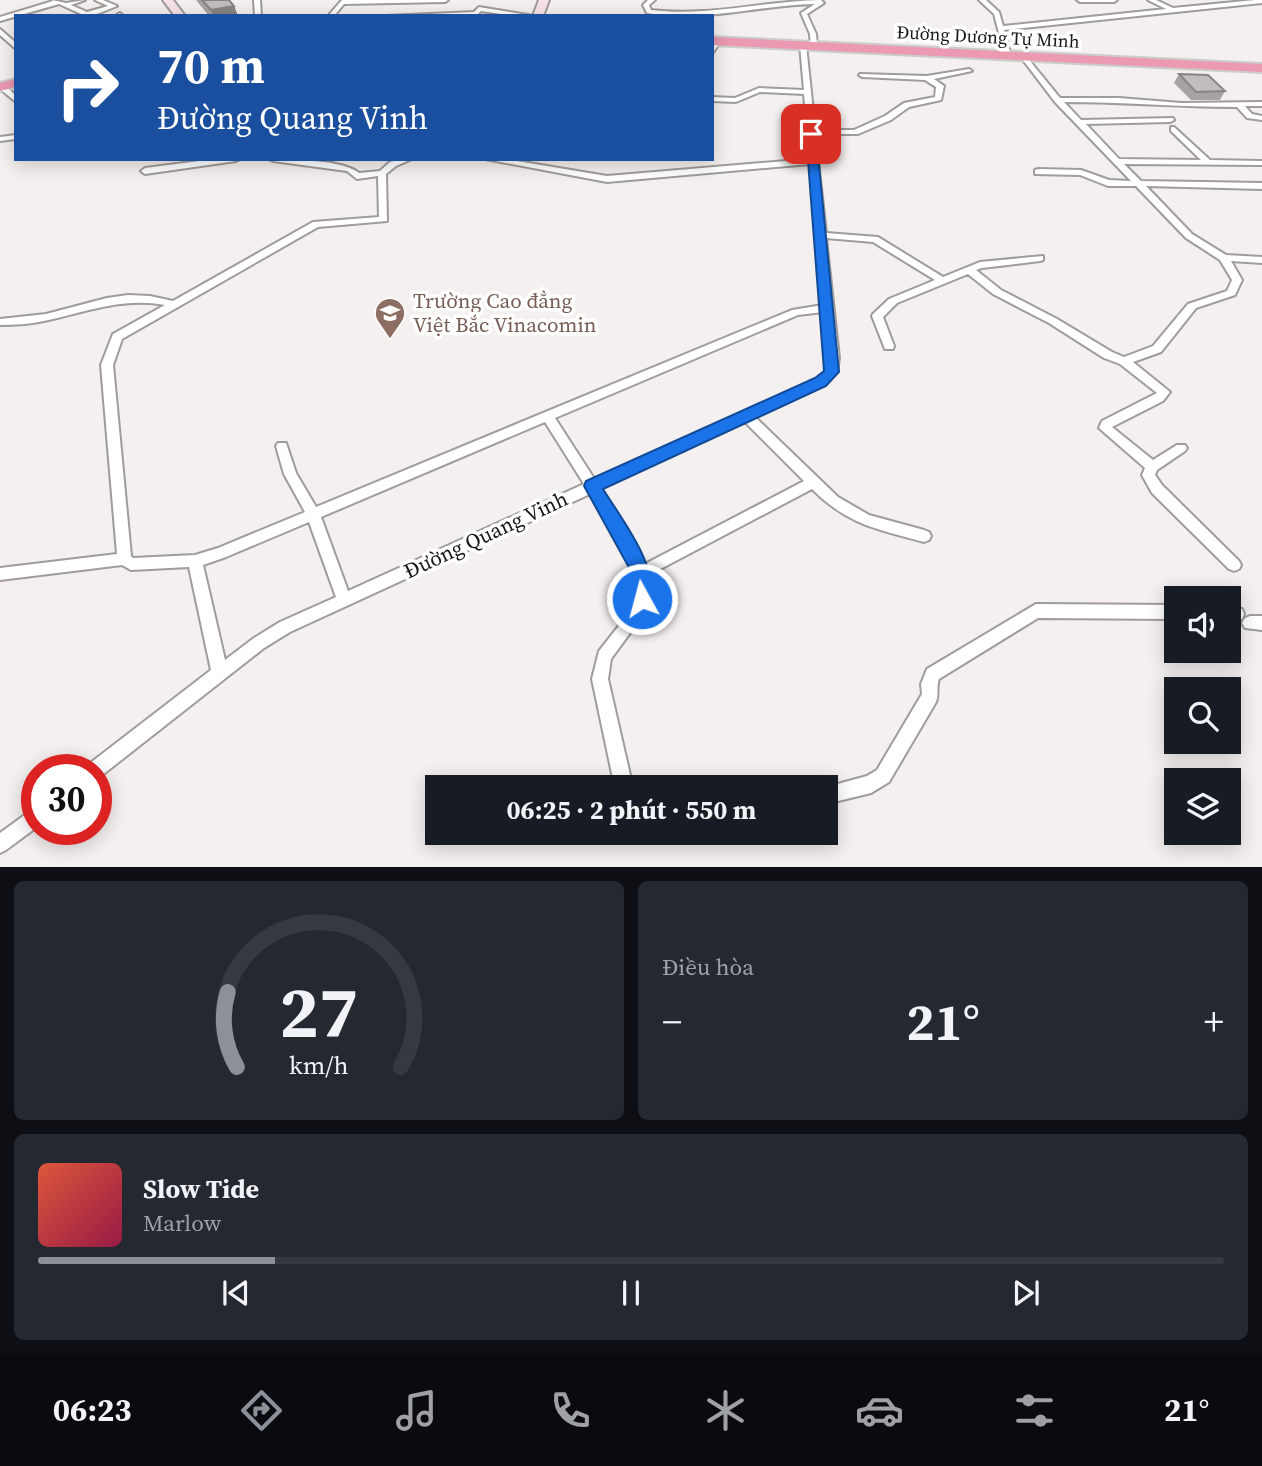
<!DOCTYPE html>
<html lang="vi">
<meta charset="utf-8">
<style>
body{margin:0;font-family:"Source Serif 4",serif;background:#242831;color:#f1f3f6;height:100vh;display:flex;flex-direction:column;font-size:26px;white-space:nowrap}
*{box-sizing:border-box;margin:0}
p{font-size:23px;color:#9ea1a6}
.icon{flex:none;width:38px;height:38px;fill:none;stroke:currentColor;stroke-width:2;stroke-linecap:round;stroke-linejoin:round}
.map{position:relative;height:867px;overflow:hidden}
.panel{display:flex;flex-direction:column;gap:14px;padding:14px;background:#0d0f14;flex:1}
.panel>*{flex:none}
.guide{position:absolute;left:14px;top:14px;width:700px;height:147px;border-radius:0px;box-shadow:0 4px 18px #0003;background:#1a4fa0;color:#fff;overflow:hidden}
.fabs{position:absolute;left:1164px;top:586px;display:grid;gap:14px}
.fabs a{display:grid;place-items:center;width:77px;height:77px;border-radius:0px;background:#171b24;box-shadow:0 4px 18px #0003;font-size:35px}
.speed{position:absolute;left:21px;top:754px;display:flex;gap:14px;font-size:35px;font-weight:700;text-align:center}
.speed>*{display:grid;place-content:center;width:91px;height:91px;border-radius:50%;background:#171b24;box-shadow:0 4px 18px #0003;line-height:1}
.speed .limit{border:10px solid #d22;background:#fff;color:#111}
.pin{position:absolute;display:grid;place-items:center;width:60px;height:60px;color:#fff;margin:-30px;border-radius:14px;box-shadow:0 4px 10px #0006}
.me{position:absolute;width:77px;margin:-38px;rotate:353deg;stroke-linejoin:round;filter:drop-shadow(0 0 5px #0008)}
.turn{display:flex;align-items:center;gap:24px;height:147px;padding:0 28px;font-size:32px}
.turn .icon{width:91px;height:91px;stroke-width:2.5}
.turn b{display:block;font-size:49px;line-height:60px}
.big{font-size:52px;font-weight:700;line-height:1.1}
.panel .card{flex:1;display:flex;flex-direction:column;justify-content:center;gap:10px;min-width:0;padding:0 24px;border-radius:10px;background:#242831}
.panel .dial{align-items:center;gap:0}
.dial svg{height:182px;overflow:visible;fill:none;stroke:#363941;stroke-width:7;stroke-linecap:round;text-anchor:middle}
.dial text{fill:#f1f3f6;stroke:none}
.song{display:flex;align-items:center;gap:21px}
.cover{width:84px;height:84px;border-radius:10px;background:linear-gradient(135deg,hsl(10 70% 55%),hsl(340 70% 35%))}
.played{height:7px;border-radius:4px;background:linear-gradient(90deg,#8c9099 20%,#363941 20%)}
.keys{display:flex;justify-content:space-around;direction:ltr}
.heat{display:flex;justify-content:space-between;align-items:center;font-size:38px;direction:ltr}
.panel .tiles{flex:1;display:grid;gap:14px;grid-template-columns:1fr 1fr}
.card:last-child{grid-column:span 2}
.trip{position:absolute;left:425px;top:775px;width:413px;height:70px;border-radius:0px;background:#171b24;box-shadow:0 4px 18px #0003;font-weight:700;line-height:70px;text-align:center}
.menu{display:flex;height:112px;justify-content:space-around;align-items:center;background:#090b0e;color:#9ea1a6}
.menu .icon{width:49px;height:49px}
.menu .selected{color:#8c9099}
.menu b{font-size:32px;color:#f1f3f6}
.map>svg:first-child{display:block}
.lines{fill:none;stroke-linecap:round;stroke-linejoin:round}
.street-casing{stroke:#9f9c9a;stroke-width:4}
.secondary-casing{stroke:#9f9c9a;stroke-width:4}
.highway-casing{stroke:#ccc;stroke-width:4}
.street{fill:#fff;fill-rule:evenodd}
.secondary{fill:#f9e1e8;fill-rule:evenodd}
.highway{fill:#eb9ab2;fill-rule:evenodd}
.wall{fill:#a6a3a2}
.shaded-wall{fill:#878484}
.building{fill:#c1bdbc;stroke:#878484;stroke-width:2}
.route{fill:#1a73e8;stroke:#114b97;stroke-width:2}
.labels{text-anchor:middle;stroke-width:7;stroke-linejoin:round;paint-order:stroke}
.far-street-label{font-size:18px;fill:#181616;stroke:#fff}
.education-label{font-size:21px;fill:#785e54;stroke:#fff;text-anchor:start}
.street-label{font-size:21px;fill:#181616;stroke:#fff}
</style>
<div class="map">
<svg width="1262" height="868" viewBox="0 0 1262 868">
<rect width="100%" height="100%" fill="#f4f0ef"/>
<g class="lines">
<g class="street-casing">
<path id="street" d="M52 0 66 3 85 0 71 5 87 12 108 6 95 0H103L117 6 92 16H78L81 14 59 4 0 21V17L53 1Z
M254 0H260L261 16H255Z
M342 0H448L445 2 344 4 334 16H328Z
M648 0H655L649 5 651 10C708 17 764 1 821 0L824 3 807 14 816 34 817 46 814 48 811 46 810 34 801 13 815 4C759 5 703 23 647 13L643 5Z
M979 0H986L999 12 1003 26 1166 9 1148 0H1156L1173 8 1255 0H1262V3L1004 30 1011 56 1008 58 1005 56 994 14Z
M1077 0H1117L1114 2H1080Z
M479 7 534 16H516L481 11 476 16H386L474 12Z
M120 13 123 16H115Z
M0 29 16 43V49L0 35Z
M715 41 720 42 712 54V45Z
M803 43 806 45 815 130H854L885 116 904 103 935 97 936 87 925 80 862 77 859 75 860 74 927 76 969 69 972 71 934 79 944 86 941 100 909 107 891 120 858 134H815L826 233 878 237 943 277 980 262 1043 256V260L1040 261 982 268 976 270 1001 290 1057 319 1112 352 1124 357 1153 346 1188 304 1227 291 1232 280 1220 260 1186 238 1136 186H1108L1080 175 1035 174V170L1038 169 1081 170 1109 180 1131 181 1055 102 1020 56 1025 55 1060 98H1119L1181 103 1262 102V106H1245L1252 114 1262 116V120L1247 118 1237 107C1179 107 1122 102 1064 102L1081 120 1173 118 1174 120 1170 122 1086 124 1119 159 1201 160 1171 131V127H1174L1210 160 1262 161V165L1124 164 1141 181 1262 183V189L1146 186 1192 234 1226 255 1262 257V263L1231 261 1242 280 1235 295 1196 308 1161 352 1133 362 1170 392 1163 401 1112 427 1153 460 1177 445H1185L1187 448 1185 451 1157 470 1155 475 1162 485 1239 561 1241 565 1239 569 1234 571 1229 569 1152 493 1142 475 1145 468 1099 428 1102 421 1157 393 1120 364 1104 358 1049 323 993 294 968 274 897 303 883 317 894 346 893 349H885L872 316 873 314 889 299 935 280 873 242 826 238 839 358 837 372 825 385 755 417 838 497 869 515 924 530 929 532 931 536 929 540 924 542C877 529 848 525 812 489L649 575 646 611 611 659 608 679 633 788H615L592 679 599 651 632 609 635 573 590 494 290 632 264 648 101 776 96 778V770H86L89 764 211 670 189 567 131 570 122 565 0 580V568L117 554 101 365 113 334 165 305C122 297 86 312 44 321 30 324 15 325 0 325V319L46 314 107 298 128 295 150 296 173 301 313 222 379 217 378 176 357 179 347 171 273 161 269 159C290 159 344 160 359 173L380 171 390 162 399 159H412L396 166 386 174 387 221 318 227 122 339 113 365 131 556 133 558 195 555 218 548 305 512 284 474 276 446 278 443H286L296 473 316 507 792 310 823 305 810 164 607 182 485 159H505L607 176 810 159 804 94 760 92 736 102 712 101V97L735 98 759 88 804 90 800 45ZM823 312 827 358 826 371 817 379 595 480 555 418 798 315ZM545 422 584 484 348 591 321 517ZM745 422 804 481 645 564 600 489ZM309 522 336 597 280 622 254 638 225 660 203 565 226 557Z
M0 85H5L16 96V102L0 89Z
M16 135V139L0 141V137Z
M215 159H240L236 161 145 174 141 171 145 168Z
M1036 604 1176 605V619L1038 618 939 679C936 687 939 694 936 702L889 782 871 793 826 804V788H823L867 776 877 770 922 694 921 684 927 669Z
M1228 606 1242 609 1244 614 1242 619 1237 621 1228 620Z
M1250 616H1262V630L1245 628 1242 623 1245 618Z
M37 806V827L6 850 0 853V833Z"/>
</g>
<g class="secondary-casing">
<path id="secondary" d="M163 0H173L185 16H175Z
M539 0H549L543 16H533Z"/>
</g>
<g class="highway-casing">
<path id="highway" d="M712 37 1262 64V72L712 45Z
M16 79V87L0 91V83Z"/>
</g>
<use href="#street" class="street"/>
<use href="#secondary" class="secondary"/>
<use href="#highway" class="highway"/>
</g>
<path class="wall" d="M196 0H229L234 6 238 16H209Z
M1179 74 1225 91 1220 100H1191L1174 83Z"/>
<path class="shaded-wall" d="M234 6 238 16H213L211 10Z"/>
<path class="building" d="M202 0H229L234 6 211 10Z
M1179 74 1208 75 1225 91 1196 92Z"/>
<path class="route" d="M811 131 816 134 839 372 826 386 603 489C620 517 664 572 648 605L642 608 635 605 632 573 584 486 586 481 815 378 824 371 806 134Z"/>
<defs>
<g id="university-pin" transform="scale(1.575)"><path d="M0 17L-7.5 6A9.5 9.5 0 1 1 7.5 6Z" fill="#8d6e63" stroke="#fff"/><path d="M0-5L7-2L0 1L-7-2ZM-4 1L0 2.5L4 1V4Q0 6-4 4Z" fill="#fff"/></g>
</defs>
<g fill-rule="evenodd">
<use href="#university-pin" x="390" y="313"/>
</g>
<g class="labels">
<g class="far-street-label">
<text transform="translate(988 37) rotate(3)" y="6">Đường Dương Tự Minh</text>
</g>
<g class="education-label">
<text x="413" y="308">Trường Cao đẳng<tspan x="413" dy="24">Việt Bắc Vinacomin</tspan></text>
</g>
<g class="street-label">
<text transform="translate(486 535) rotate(-25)" y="7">Đường Quang Vinh</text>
</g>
</g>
</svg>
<div class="fabs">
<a><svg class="icon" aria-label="sound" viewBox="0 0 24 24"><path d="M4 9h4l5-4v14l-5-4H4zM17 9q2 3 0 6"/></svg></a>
<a><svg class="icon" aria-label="search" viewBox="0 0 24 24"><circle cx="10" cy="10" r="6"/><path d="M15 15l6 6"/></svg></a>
<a><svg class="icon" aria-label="layers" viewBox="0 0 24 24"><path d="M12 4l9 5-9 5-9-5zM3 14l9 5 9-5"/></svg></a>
</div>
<div class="speed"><div class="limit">30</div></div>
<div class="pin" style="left:811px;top:134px;background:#d93025"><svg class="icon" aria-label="arrive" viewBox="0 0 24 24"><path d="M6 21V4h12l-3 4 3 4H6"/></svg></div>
<svg class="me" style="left:642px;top:599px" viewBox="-20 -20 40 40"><circle r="17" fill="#1a73e8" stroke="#fff" stroke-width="3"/><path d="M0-11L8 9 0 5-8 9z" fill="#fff"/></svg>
<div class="trip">06:25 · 2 phút · 550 m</div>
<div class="guide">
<div class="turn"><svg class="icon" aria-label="right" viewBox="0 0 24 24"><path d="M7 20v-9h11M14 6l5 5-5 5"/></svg><div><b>70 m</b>Đường Quang Vinh</div></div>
</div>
</div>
<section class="panel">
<div class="tiles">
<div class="card dial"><svg viewBox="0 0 100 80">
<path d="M14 69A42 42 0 1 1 86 69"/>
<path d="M14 69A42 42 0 0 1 10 36" stroke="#8c9099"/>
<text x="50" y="56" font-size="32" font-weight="700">27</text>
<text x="50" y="72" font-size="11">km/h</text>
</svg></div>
<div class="card"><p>Điều hòa</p>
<div class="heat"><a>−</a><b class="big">21°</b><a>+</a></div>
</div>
<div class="card">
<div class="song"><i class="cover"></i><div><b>Slow Tide</b><p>Marlow</p></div></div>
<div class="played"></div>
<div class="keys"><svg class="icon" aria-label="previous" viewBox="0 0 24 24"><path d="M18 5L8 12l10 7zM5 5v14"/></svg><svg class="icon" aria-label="pause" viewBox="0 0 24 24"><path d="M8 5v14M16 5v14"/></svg><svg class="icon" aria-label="next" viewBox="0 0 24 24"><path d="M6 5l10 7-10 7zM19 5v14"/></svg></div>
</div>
</div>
</section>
<nav class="menu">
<b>06:23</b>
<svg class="icon selected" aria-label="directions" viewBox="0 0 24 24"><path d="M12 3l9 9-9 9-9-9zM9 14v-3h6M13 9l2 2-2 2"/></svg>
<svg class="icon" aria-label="music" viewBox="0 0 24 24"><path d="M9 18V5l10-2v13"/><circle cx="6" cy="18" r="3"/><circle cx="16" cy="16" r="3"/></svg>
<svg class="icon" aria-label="phone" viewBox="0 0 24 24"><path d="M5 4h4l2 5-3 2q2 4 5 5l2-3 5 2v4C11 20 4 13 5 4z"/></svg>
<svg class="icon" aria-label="climate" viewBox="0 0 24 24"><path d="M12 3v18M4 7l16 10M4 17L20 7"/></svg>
<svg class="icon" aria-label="car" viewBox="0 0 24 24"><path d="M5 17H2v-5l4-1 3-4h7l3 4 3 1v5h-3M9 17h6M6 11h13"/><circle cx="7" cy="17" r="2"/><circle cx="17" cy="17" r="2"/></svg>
<svg class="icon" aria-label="filters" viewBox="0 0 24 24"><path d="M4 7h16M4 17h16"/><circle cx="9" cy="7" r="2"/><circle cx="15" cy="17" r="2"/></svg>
<b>21°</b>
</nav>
